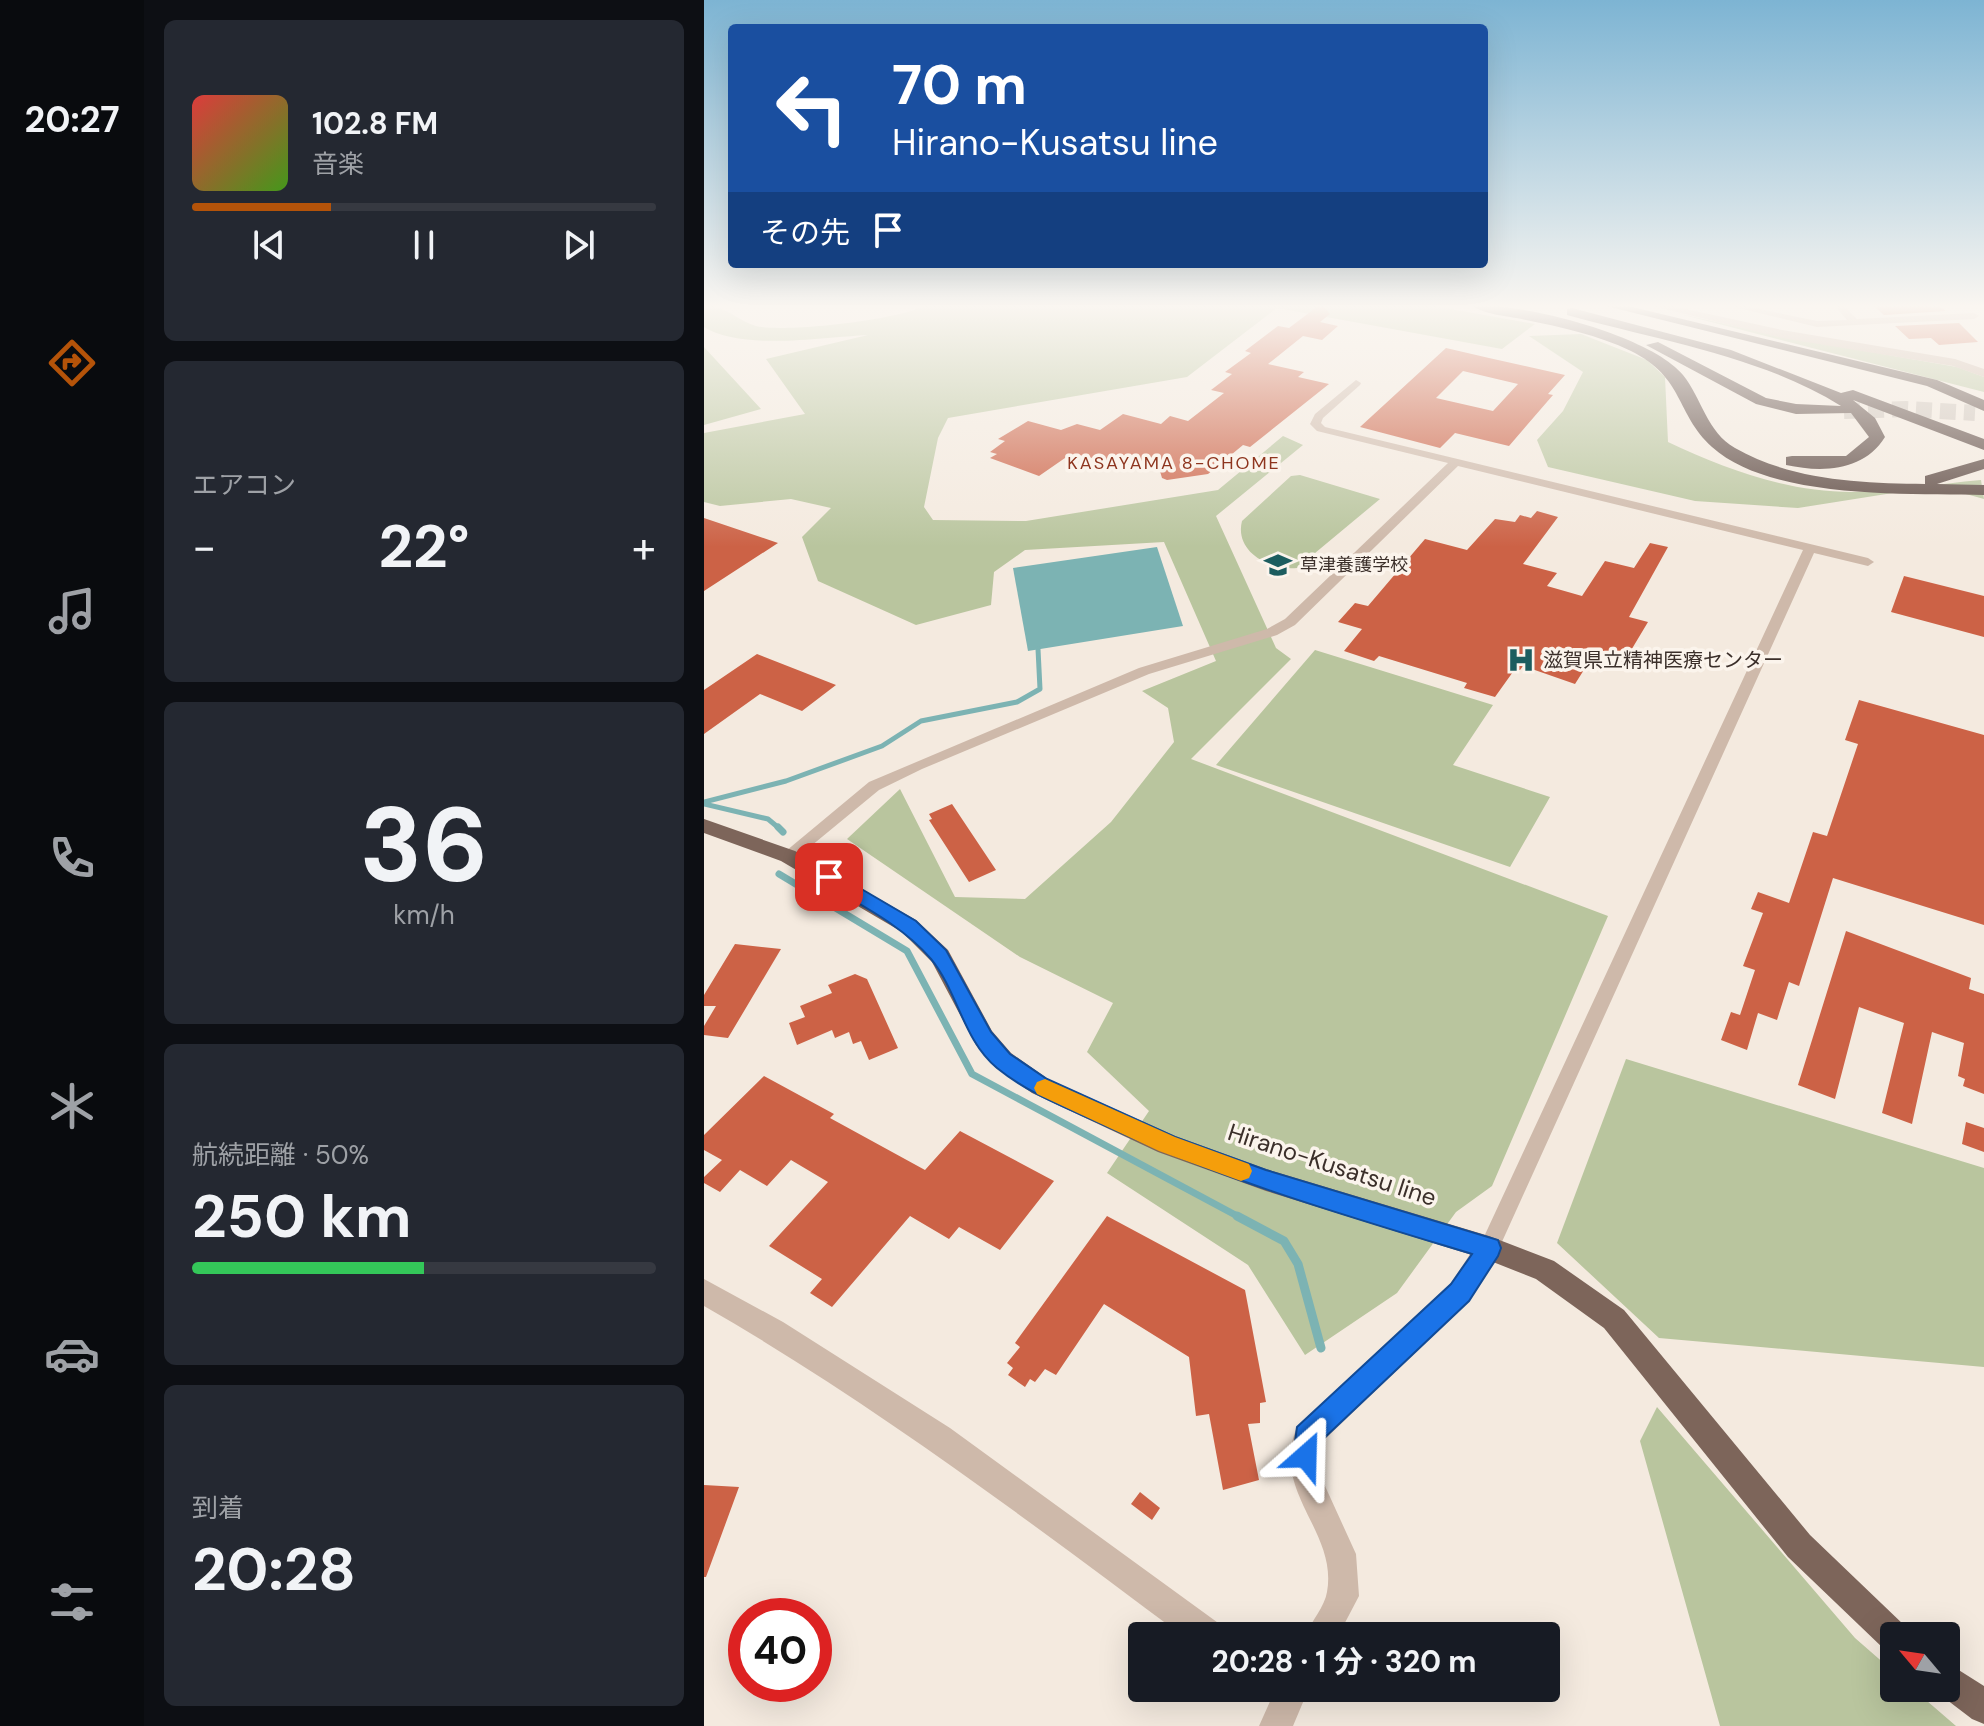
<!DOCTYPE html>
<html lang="ja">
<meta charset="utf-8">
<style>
body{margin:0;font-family:"DM Sans","Noto Sans JP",sans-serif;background:#242831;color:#f1f3f6;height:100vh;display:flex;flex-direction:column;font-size:30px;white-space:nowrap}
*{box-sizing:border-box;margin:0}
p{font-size:26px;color:#9ea1a6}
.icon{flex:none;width:44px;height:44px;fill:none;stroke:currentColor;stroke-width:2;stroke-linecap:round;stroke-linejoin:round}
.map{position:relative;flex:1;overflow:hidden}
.side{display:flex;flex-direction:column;gap:20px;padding:20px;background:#0d0f14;width:560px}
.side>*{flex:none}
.top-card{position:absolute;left:24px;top:24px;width:760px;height:244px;border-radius:8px;box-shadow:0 8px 32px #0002;background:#1a4fa0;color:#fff;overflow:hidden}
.needle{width:52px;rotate:299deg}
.tools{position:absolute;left:1176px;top:1622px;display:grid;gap:16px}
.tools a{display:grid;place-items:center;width:80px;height:80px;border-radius:8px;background:#171b24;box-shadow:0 8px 32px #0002;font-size:40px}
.speed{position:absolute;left:24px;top:1598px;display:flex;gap:16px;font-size:40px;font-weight:700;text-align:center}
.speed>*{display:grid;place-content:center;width:104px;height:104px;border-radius:50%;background:#171b24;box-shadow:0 8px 32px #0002;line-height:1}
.speed .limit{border:12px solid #d22;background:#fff;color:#111}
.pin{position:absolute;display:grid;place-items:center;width:68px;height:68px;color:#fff;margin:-34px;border-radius:16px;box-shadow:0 4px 12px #0006}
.me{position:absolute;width:88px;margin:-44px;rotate:25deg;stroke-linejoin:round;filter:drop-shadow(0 0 6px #0008)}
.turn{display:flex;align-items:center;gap:28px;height:168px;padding:0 32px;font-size:36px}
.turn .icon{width:104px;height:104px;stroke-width:2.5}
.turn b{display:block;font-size:56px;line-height:68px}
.then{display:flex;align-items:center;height:76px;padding:0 32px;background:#0003;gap:16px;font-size:30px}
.big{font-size:60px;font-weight:700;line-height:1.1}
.side .tile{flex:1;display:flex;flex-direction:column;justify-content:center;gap:12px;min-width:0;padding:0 28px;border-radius:12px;background:#242831}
.side .dial{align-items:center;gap:0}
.dial b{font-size:104px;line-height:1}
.song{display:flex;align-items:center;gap:24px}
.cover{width:96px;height:96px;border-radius:12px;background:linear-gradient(135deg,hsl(0 70% 55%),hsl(100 70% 35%))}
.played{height:8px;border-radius:4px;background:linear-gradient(90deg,#b45309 30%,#363941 30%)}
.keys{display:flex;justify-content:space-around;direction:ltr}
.heat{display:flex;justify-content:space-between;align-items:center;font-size:44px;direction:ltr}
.charge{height:12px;border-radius:6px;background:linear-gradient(90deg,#34c759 50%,#363941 0)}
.trip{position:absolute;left:424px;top:1622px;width:432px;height:80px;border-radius:8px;background:#171b24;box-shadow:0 8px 32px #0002;font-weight:700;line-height:80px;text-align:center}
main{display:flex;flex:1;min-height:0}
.menu{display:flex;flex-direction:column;width:144px;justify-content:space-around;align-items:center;background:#090b0e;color:#9ea1a6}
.menu .icon{width:56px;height:56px}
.menu .current{color:#b45309}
.menu b{font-size:36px;color:#f1f3f6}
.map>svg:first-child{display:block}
.green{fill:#b9c59e}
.water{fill:#7cb3b3}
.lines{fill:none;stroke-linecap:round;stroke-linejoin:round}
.stream-far2{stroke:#7cb3b3;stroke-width:5}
.stream-far1{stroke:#7cb3b3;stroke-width:7}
.stream{stroke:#7cb3b3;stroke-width:9}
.building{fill:#cc6246;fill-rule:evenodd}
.motorway-tunnel{stroke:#cfc5bb;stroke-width:16;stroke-dasharray:16 8;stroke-linecap:butt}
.minor{fill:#ceb9aa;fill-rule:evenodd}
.tertiary{fill:#ceb9aa;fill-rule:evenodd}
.primary{fill:#7d655a;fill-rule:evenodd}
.motorway{fill:#5c4841;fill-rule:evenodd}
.route{fill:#1a73e8;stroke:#114b97;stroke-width:2}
.slow{fill:#f59e0b}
.labels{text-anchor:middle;stroke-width:7;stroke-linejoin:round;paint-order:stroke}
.far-neighbourhood-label{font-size:18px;letter-spacing:2px;fill:#8e351e;stroke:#fbf4ec}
.far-poi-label{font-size:18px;fill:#3b2f2a;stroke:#fbf4ec;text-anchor:start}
.poi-label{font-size:20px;fill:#3b2f2a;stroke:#fbf4ec;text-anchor:start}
.near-street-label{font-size:24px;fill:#3b2f2a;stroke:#fbf4ec}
</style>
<main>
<nav class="menu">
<b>20:27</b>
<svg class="icon current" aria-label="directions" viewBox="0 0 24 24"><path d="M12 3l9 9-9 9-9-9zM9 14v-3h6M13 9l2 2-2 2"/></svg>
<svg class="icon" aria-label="music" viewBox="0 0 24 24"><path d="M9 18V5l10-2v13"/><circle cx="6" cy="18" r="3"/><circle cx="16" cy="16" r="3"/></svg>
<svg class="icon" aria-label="phone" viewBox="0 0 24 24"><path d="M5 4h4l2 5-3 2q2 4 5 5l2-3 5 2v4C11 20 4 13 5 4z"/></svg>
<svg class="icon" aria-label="climate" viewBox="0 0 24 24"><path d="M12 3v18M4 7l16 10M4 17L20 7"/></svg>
<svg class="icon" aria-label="car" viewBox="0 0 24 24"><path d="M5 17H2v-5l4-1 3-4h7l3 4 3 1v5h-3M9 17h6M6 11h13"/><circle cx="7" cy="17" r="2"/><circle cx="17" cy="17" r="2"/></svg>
<svg class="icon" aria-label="filters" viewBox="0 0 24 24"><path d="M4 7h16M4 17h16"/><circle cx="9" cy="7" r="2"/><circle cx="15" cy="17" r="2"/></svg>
</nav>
<section class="side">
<div class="tile">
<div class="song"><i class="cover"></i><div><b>102.8 FM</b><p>音楽</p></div></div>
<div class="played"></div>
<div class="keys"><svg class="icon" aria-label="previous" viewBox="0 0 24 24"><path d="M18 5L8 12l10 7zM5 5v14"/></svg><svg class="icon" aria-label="pause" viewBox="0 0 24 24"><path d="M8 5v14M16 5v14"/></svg><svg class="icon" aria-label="next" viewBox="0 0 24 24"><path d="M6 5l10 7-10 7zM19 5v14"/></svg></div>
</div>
<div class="tile"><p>エアコン</p>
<div class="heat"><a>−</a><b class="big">22°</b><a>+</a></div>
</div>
<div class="tile dial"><b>36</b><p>km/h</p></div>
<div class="tile"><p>航続距離 · 50%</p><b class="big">250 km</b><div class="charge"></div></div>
<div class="tile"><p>到着</p><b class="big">20:28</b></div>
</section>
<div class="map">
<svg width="1280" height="1726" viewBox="0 0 1280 1726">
<rect width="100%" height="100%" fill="#f4eadf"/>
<path class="green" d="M0 306C22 305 32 320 52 326 79 333 195 320 219 306H730L831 324 798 349 573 308 483 377 244 418 234 438 220 507 229 520 322 521 514 490 579 436 599 445 512 516 572 648 587 659 487 759 904 916 788 1186 752 1212 693 1293 601 1355 544 1265 403 1173 445 1111 383 1052 409 1003 316 957 143 839 196 789 251 897 321 899 407 822 470 742 464 708 438 691 512 661 460 542 321 550 290 572 287 605 212 625 114 581 98 537 127 508 87 499 16 506 0 502V433L101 414 62 359 164 335C120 337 38 351 0 327Z
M972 313 1081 337 1253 367 1280 377V392Z
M877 334 943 360 961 377 964 442C1021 469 1083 492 1148 492 1190 491 1234 484 1277 480L1280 499 1233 486 1094 508 991 501 844 467 833 440 859 411 879 372 825 336Z
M0 347 57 409 0 425Z
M596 475 676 499 593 568C567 571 530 552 538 521L587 476Z
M611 650 789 705 749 765 846 797 806 867 512 765Z
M922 1059 1280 1168V1367L955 1338 853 1243Z
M953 1407 1151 1638 1190 1672V1688H1208L1252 1726H1016L936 1441Z"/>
<path class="water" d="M453 547 479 626 324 651 309 568Z"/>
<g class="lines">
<path class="stream-far2" d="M0 802 82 781 178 746 217 721 313 702 336 689 334 649
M0 804 64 819 76 829"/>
<path class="stream-far1" d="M74 827 79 832
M75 874 203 951 268 1074 537 1218"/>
<path class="stream" d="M533 1216 580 1241 594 1264 617 1348"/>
</g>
<path class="building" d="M614 306H619L626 314 616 322 634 326 618 340 599 336 564 364 600 372 594 377 625 384 546 447 539 445 504 474 463 480 458 478 453 461 442 470 375 455 368 460 361 458 335 476 286 458 293 454 286 452 301 441 294 439 324 421 357 430 373 424 396 430 419 414 457 424 466 416 484 421 520 393 507 390 528 374 521 372 547 353 541 351 574 326 585 328Z
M1170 306H1235L1242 311 1180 315Z
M1255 323 1274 342 1235 345 1227 338 1205 339 1191 326Z
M742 348 785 358 861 375 844 394 849 395 805 446 751 433 736 448 656 427ZM759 371 814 384 789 411 732 398Z
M833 511 854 517 819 564 853 573 843 586 878 596 901 561 930 568 946 543 964 547 925 617 944 622 920 662 890 654 871 684 819 666 816 670 811 669 791 697 760 688 763 683 675 656 670 661 640 651 658 629 634 622 651 603 664 606 721 539 763 550 791 519 811 522 816 515 827 518Z
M0 518 74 543 0 591Z
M1200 576 1280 596V637L1187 612Z
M53 654 132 685 98 711 56 694 0 734V690Z
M1155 700 1280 735V925L1129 878 1095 986 1085 982 1073 1020 1054 1013 1043 1050 1017 1040 1027 1012 1036 1015 1051 970 1039 966 1059 913 1047 909 1054 892 1085 903 1109 832 1123 836 1154 744 1141 740Z
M248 804 292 870 265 882 225 820 228 819 225 814Z
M1142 931 1267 978 1265 989 1280 994V1094L1259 1086 1261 1079 1254 1076 1260 1043 1228 1032 1208 1124 1178 1113 1200 1023 1155 1007 1131 1099 1094 1085Z
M31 944 77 949 24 1038 0 1035V1026L12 1006H0V995Z
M151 974 163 979 194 1048 165 1060 157 1041 149 1044 145 1032 131 1038 128 1030 93 1045 85 1023 101 1017 96 1006 128 993 124 985Z
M60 1076 130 1114 126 1118 221 1170 256 1131 350 1181 296 1250 255 1227 245 1239 206 1216 128 1307 106 1293 118 1279 65 1246 124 1182 87 1160 63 1186 36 1170 16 1192 0 1183V1177L18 1160 0 1150V1135Z
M1262 1122 1280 1128V1152L1258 1144Z
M403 1216 541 1290 562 1402 556 1403V1423L544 1424 555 1480 519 1490 505 1414 492 1416 485 1357 400 1304 352 1375 341 1369 331 1382 326 1379 321 1387 304 1375 309 1368 303 1363 316 1347 311 1343Z
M0 1485 35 1487 2 1577H0Z
M436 1492 456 1508 448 1520 427 1504Z"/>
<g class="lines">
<path class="motorway-tunnel" d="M1140 411 1202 409 1271 413"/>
<path class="minor" d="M1026 306H1041L1113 321 1143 320 1131 306H1140L1153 319 1270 313 1275 316 1270 319 1113 327Z
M652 380 657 383 656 385 619 418 617 423 621 427 1164 558 1170 562 1164 566 1110 553 792 1255 785 1258 778 1255 775 1248 778 1241 1099 550 754 466 591 625 573 635 445 674 218 769 175 790 90 860 84 862 76 856 165 782 435 668 563 629 581 619 744 463 613 431 606 424 611 414Z"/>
<path class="tertiary" d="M949 306H968L1078 330 1251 359 1280 369V377L1249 366 1078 338Z
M785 1236 794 1239 798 1248 765 1301 617 1443 616 1475 652 1554 655 1596 634 1636H601C607 1622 621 1606 623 1592 634 1531 566 1492 593 1427L747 1283 776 1239Z
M0 1279 79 1322 246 1428 517 1625 522 1636H479C323 1520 169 1403 0 1306Z
M572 1688H605L589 1726H555Z"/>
<path class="primary" d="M0 819 91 851 212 920 244 950 288 1031 307 1053 344 1079 471 1136 562 1169 785 1236 850 1261 920 1310 1106 1535 1201 1626 1206 1636H1190V1653L1179 1648 1084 1557 900 1328 832 1279 784 1260 562 1191 454 1152 328 1093 291 1067 272 1045 228 962 198 932 77 861 0 833Z
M1242 1662 1280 1686V1724L1268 1719 1230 1690 1242 1688Z"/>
<path class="motorway" d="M769 306C818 302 948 336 979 375 998 399 1003 432 1031 448 1089 481 1157 483 1221 484V476L1280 459V469L1233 484 1280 485V495C1204 493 1067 500 1008 447 971 413 981 378 927 351 894 335 857 327 822 320 806 316 781 315 769 306Z
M902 306H924L1233 380 1280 400V411L1223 386Z
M868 308 1027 350 1137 393 1149 390 1280 439V450L1149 400 1171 418 1181 437C1160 471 1119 473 1082 465V457L1088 456H1142L1165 437 1147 413 1092 414 1052 404 942 345 954 342 1062 398 1092 404 1137 406C1057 356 953 340 863 315V309Z"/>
</g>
<linearGradient id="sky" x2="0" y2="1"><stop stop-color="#7db4d3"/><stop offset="0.56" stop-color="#faf6f1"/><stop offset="1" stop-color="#faf6f1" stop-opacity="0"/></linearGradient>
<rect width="1280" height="547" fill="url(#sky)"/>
<path class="route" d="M125 870 212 921 242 950 287 1032 306 1054 343 1079 471 1137 562 1170 794 1240 797 1248 794 1256 765 1301 616 1442 611 1466 602 1469 592 1466 589 1456 593 1427 747 1284 768 1254C643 1216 519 1180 400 1125 363 1108 325 1094 293 1068 259 1040 254 992 227 959 198 925 156 905 118 882V872Z"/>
<path class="slow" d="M341 1079 471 1137 545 1164 548 1171 545 1178 537 1181 455 1151 333 1094 330 1088 333 1082Z"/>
<defs>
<g id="school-bare" transform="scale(2.16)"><path d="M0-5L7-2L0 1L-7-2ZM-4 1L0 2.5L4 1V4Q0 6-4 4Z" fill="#1c5d5f" stroke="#fbf4ec" stroke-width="2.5" paint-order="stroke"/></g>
<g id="hospital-bare" transform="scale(2.16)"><path d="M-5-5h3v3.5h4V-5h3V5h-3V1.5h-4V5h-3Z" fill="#1c5d5f" stroke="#fbf4ec" stroke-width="2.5" paint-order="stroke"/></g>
</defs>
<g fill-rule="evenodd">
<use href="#school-bare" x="574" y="565"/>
<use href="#hospital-bare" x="817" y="660"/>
</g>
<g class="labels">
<g class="far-neighbourhood-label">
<text x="470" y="469">KASAYAMA 8-CHOME</text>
</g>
<g class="far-poi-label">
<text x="596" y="571">草津養護学校</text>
</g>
<g class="poi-label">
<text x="839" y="667">滋賀県立精神医療センター</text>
</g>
<g class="near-street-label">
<text transform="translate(628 1165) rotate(18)" y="8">Hirano-Kusatsu line</text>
</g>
</g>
</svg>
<div class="tools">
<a><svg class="needle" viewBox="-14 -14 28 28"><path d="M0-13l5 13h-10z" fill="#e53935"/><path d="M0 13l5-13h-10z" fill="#9ea1a6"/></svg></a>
</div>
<div class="speed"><div class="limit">40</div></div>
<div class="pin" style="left:125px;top:877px;background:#d93025"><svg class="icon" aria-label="arrive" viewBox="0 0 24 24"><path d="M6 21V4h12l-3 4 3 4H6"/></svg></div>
<svg class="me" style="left:602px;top:1456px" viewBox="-20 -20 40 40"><path d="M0-17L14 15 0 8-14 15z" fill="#1a73e8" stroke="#fff" stroke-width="4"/></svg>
<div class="trip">20:28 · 1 分 · 320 m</div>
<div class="top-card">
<div class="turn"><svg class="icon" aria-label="left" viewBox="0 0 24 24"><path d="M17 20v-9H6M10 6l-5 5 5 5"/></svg><div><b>70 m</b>Hirano-Kusatsu line</div></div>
<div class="then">その先<svg class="icon" aria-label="arrive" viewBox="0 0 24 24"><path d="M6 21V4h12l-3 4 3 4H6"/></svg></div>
</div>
</div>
</main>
